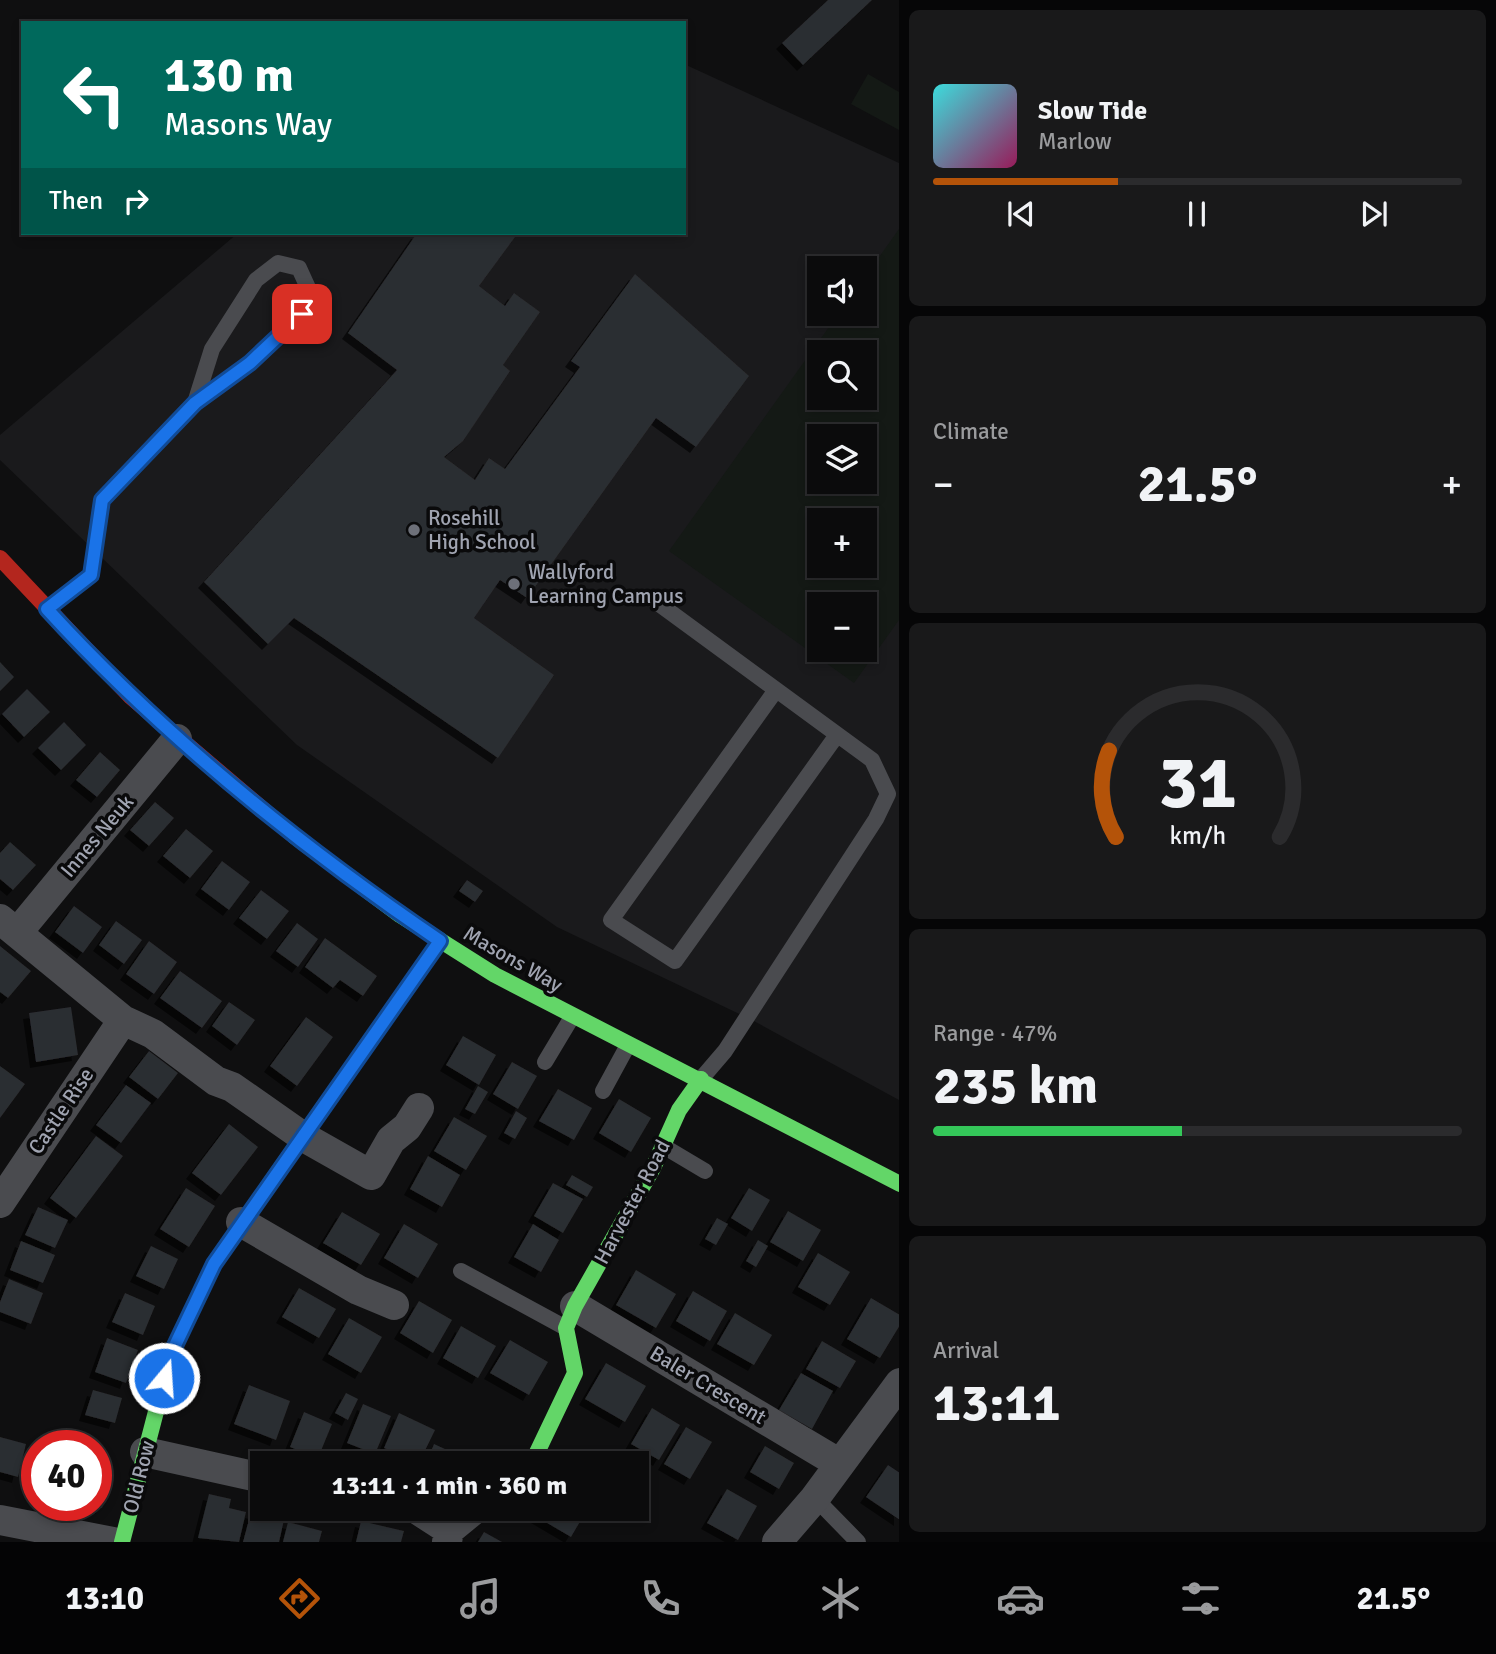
<!DOCTYPE html>
<meta charset="utf-8">
<style>
body{margin:0;font-family:Signika,sans-serif;background:#19191a;color:#f1f3f6;height:100vh;display:flex;flex-direction:column;font-size:26px;white-space:nowrap}
*{box-sizing:border-box;margin:0}
p{font-size:23px;color:#9a9b9d}
.icon{flex:none;width:38px;height:38px;fill:none;stroke:currentColor;stroke-width:2;stroke-linecap:round;stroke-linejoin:round}
.map{position:relative;flex:1;overflow:hidden}
.drawer{display:flex;flex-direction:column;gap:10px;padding:10px;background:#060607;width:597px}
.drawer>*{flex:none}
.banner{position:absolute;left:21px;top:21px;width:665px;height:214px;border-radius:0px;box-shadow:0 4px 10px #0003,0 0 0 2px #2b2b2d;background:#00695c;color:#fff;overflow:hidden}
.fabs{position:absolute;left:807px;top:256px;display:grid;gap:14px}
.fabs a{display:grid;place-items:center;width:70px;height:70px;border-radius:0px;background:#0b0b0c;box-shadow:0 4px 10px #0003,0 0 0 2px #2b2b2d;font-size:35px}
.speed{position:absolute;left:21px;top:1430px;display:flex;gap:14px;font-size:35px;font-weight:700;text-align:center}
.speed>*{display:grid;place-content:center;width:91px;height:91px;border-radius:50%;background:#0b0b0c;box-shadow:0 4px 10px #0003,0 0 0 2px #2b2b2d;line-height:1}
.speed .limit{border:10px solid #d22;background:#fff;color:#111}
.pin{position:absolute;display:grid;place-items:center;width:60px;height:60px;color:#fff;margin:-30px;border-radius:14px;box-shadow:0 4px 10px #0006}
.me{position:absolute;width:77px;margin:-38px;rotate:18deg;stroke-linejoin:round;filter:drop-shadow(0 0 5px #0008)}
.turn{display:flex;align-items:center;gap:24px;height:147px;padding:0 28px;font-size:32px}
.turn .icon{width:91px;height:91px;stroke-width:2.5}
.turn b{display:block;font-size:49px;line-height:60px}
.then{display:flex;align-items:center;height:66px;padding:0 28px;background:#0003;gap:14px;font-size:26px}
.big{font-size:52px;font-weight:800;line-height:1.1}
.drawer .tile{flex:1;display:flex;flex-direction:column;justify-content:center;gap:10px;min-width:0;padding:0 24px;border-radius:10px;background:#19191a}
.drawer .dial{align-items:center;gap:0}
.dial svg{height:182px;overflow:visible;fill:none;stroke:#2b2b2d;stroke-width:7;stroke-linecap:round;text-anchor:middle}
.dial text{fill:#f1f3f6;stroke:none}
.song{display:flex;align-items:center;gap:21px}
.cover{width:84px;height:84px;border-radius:10px;background:linear-gradient(135deg,hsl(180 70% 55%),hsl(330 70% 35%))}
.played{height:7px;border-radius:4px;background:linear-gradient(90deg,#b45309 35%,#2b2b2d 35%)}
.keys{display:flex;justify-content:space-around;direction:ltr}
.heat{display:flex;justify-content:space-between;align-items:center;font-size:38px;direction:ltr}
.charge{height:10px;border-radius:5px;background:linear-gradient(90deg,#34c759 47%,#2b2b2d 0)}
.trip{position:absolute;left:250px;top:1451px;width:399px;height:70px;border-radius:0px;background:#0b0b0c;box-shadow:0 4px 10px #0003,0 0 0 2px #2b2b2d;font-weight:800;line-height:70px;text-align:center}
.dock{display:flex;height:112px;justify-content:space-around;align-items:center;background:#040405;color:#9a9b9d}
.dock .icon{width:49px;height:49px}
.dock .selected{color:#b45309}
.dock b{font-size:32px;color:#f1f3f6}
main{display:flex;flex:1;min-height:0}
.map>svg:first-child{display:block}
.built{fill:#1a1a1c;fill-rule:evenodd}
.green{fill:#141915;fill-rule:evenodd}
.building{fill:#2c2d30;filter:url(#shadow)}
.lines{fill:none;stroke-linecap:round;stroke-linejoin:round}
.lane{stroke:#4a4b4f;stroke-width:16}
.street{stroke:#4a4b4f;stroke-width:30}
.fast{stroke:#63d668;stroke-width:16}
.slow{stroke:#ff974d;stroke-width:16}
.jam{stroke:#b3261e;stroke-width:16}
.route-casing{stroke:#114b97;stroke-width:18}
.route{stroke:#1a73e8;stroke-width:12}
.poi-dot{fill:#6d7079;stroke:#0a0a0b;stroke-width:2.5}
.labels{text-anchor:middle;stroke-width:7;stroke-linejoin:round;paint-order:stroke}
.poi-label{font-size:21px;fill:#a0a4b1;stroke:#0a0a0b;text-anchor:start}
.street-label{font-size:21px;fill:#a0a4b1;stroke:#0a0a0b}
</style>
<main>
<div class="map">
<svg width="900" height="1542" viewBox="0 0 900 1542">
<defs>
<filter id="shadow"><feDropShadow dx="-6" dy="6" stdDeviation="0" flood-color="#0009"/></filter>
</defs>
<rect width="100%" height="100%" fill="#0f0f10"/>
<path class="built" d="M684 64 899 163V1100L752 1020 557 927 297 745 0 460V435L238 233H684ZM819 268H864V313H819ZM819 352H864V397H819ZM819 436H864V481H819ZM819 520H864V565H819ZM819 604H864V649H819Z"/>
<path class="green" d="M868 74 899 92V130L851 104Z
M899 229V620L854 683 669 551 839 313H864L865 277ZM819 352H864V397H819ZM819 436H864V481H819ZM819 520H864V565H819ZM819 604H864V649H819Z"/>
<path class="building" d="M828 0H872L803 65 782 43Z
M417 233H518L479 286 505 306 514 293 540 312 503 365 510 371 463 441 444 457 475 480 489 458 505 469 580 367 571 361 635 274 749 376 696 447 656 418 527 598 500 580 474 618 554 675 498 758 294 618 268 644 204 582 397 370 348 333Z
M0 662 14 677 0 691Z
M27 689 50 712 24 737 2 714Z
M64 722 86 745 61 770 38 748Z
M100 752 120 770 97 797 76 780Z
M155 802 174 818 149 846 130 830Z
M186 829 213 851 190 878 163 856Z
M10 842 36 865 13 890 0 879V853Z
M222 861 250 882 229 910 201 889Z
M467 880 483 891 475 902 459 891Z
M261 890 289 911 267 939 239 918Z
M74 906 102 927 83 953 55 932Z
M116 921 142 940 124 964 99 945Z
M297 923 318 939 298 967 276 951Z
M325 938 377 976 363 996 340 980 333 988 305 967Z
M149 941 177 962 154 994 126 974Z
M0 946 31 971 8 998 0 992Z
M180 971 222 1001 202 1028 160 998Z
M229 1002 255 1020 237 1045 212 1026Z
M71 1007 78 1055 36 1062 29 1013Z
M306 1017 333 1037 297 1086 270 1066Z
M463 1036 496 1055 479 1085 446 1065Z
M149 1051 178 1073 158 1099 129 1077Z
M512 1062 537 1076 518 1109 493 1094Z
M0 1066 25 1084 0 1118Z
M126 1085 151 1103 121 1143 96 1125Z
M478 1086 488 1092 475 1114 465 1109Z
M558 1089 592 1108 574 1140 539 1121Z
M619 1099 651 1118 631 1152 599 1133Z
M516 1111 527 1118 515 1139 504 1133Z
M454 1117 487 1136 466 1170 434 1151Z
M229 1124 258 1147 221 1195 192 1173Z
M96 1136 123 1156 76 1218 50 1198Z
M428 1156 460 1175 442 1207 410 1189Z
M572 1175 593 1187 587 1197 566 1185Z
M553 1183 583 1199 563 1233 534 1216Z
M186 1188 215 1206 189 1247 160 1229Z
M749 1188 770 1200 752 1231 731 1218Z
M38 1207 68 1220 55 1248 25 1235Z
M788 1211 821 1230 803 1261 770 1242Z
M342 1212 380 1234 361 1265 323 1243Z
M717 1218 728 1224 716 1245 705 1239Z
M404 1224 438 1244 418 1278 384 1258Z
M533 1224 559 1240 541 1272 514 1257Z
M758 1240 768 1246 756 1267 746 1261Z
M21 1241 55 1255 43 1283 10 1270Z
M151 1246 178 1259 164 1289 136 1276Z
M818 1253 850 1272 830 1305 798 1287Z
M636 1270 676 1294 656 1328 616 1305Z
M9 1279 43 1293 31 1324 0 1312V1302Z
M299 1288 336 1309 319 1338 282 1317Z
M693 1291 727 1311 710 1341 676 1321Z
M125 1293 155 1306 143 1335 112 1322Z
M871 1298 900 1315V1325L880 1358 847 1339Z
M419 1301 452 1320 433 1353 400 1333Z
M735 1313 772 1335 754 1365 717 1344Z
M349 1318 382 1337 361 1373 328 1354Z
M461 1326 496 1346 478 1378 443 1358Z
M107 1338 138 1350 126 1383 95 1372Z
M510 1340 548 1362 529 1395 490 1373Z
M822 1341 856 1361 840 1388 806 1369Z
M606 1363 646 1386 625 1422 585 1399Z
M801 1373 833 1391 812 1429 779 1410Z
M249 1385 290 1401 276 1440 234 1424Z
M93 1390 122 1398 115 1423 85 1415Z
M346 1393 358 1399 348 1420 335 1413Z
M363 1404 391 1416 375 1454 347 1443Z
M652 1408 680 1425 659 1460 631 1444Z
M304 1412 332 1424 318 1458 290 1447Z
M399 1413 435 1430 419 1463 384 1448Z
M686 1427 712 1442 690 1479 664 1464Z
M0 1437 26 1444 18 1477 0 1472Z
M434 1444 469 1460 468 1463H426Z
M35 1445 37 1446V1483L28 1481Z
M765 1446 794 1463 779 1489 750 1472Z
M581 1453 598 1463H576Z
M888 1465 900 1473V1520L866 1497Z
M96 1471 110 1474 102 1508 96 1507Z
M727 1489 757 1506 738 1540 707 1523Z
M209 1494 231 1499 229 1508 246 1512 239 1542 198 1538Z
M542 1508H588L571 1537 537 1517Z
M251 1512 284 1520 279 1542H243Z
M361 1521 404 1531 401 1542H356Z
M288 1522 322 1531 319 1542H283Z
M484 1532 502 1542H478Z"/>
<g class="lines">
<path class="lane" d="M651 598 872 760 888 794 876 819 725 1051 701 1079
M47 609 91 575 102 500 195 403 212 349 256 280 278 263 299 268 309 290 302 314 250 363 195 403
M776 690 611 920 675 961 837 735
M545 1062 572 1017
M603 1091 628 1045
M663 1146 705 1171
M461 1271 566 1328
M815 1498 858 1542"/>
<path class="street" d="M0 919 123 1020 153 1034 216 1081 232 1087 302 1136 371 1175 391 1140 407 1127 419 1108
M17 933 177 739
M0 1203 123 1020
M241 1222 358 1290 394 1305
M575 1306 840 1464
M145 1452 262 1478
M415 1508 449 1530 447 1542
M0 1520 113 1542
M449 1530 476 1508
M777 1542 815 1498 900 1383"/>
<path class="fast" d="M293 835 400 915 495 975 900 1184
M532 1463 575 1373 566 1328 575 1306 653 1168 679 1110 701 1079
M122 1542 171 1354 214 1264 287 1159"/>
<path class="slow" d="M287 1159 440 941"/>
<path class="jam" d="M0 558 131 697 293 835"/>
</g>
<g class="lines">
<g class="route-casing">
<path id="route" d="M164 1378 171 1354 214 1264 440 941C297 844 164 737 47 609L91 575 102 500 195 403 250 363 302 314"/>
</g>
<use href="#route" class="route"/>
</g>
<g class="poi-dot">
<circle cx="414" cy="530" r="7"/>
<circle cx="514" cy="584" r="7"/>
</g>
<g class="labels">
<g class="poi-label">
<text x="428" y="525">Rosehill<tspan x="428" dy="24">High School</tspan></text>
<text x="528" y="579">Wallyford<tspan x="528" dy="24">Learning Campus</tspan></text>
</g>
<g class="street-label">
<text transform="translate(97 836) rotate(-50)" y="7">Innes Neuk</text>
<text transform="translate(513 959) rotate(30)" y="7">Masons Way</text>
<text transform="translate(61 1111) rotate(-56)" y="7">Castle Rise</text>
<text transform="translate(632 1202) rotate(-62)" y="7">Harvester Road</text>
<text transform="translate(708 1385) rotate(31)" y="7">Baler Crescent</text>
<text transform="translate(139 1477) rotate(-76)" y="7">Old Row</text>
</g>
</g>
</svg>
<div class="fabs">
<a><svg class="icon" aria-label="sound" viewBox="0 0 24 24"><path d="M4 9h4l5-4v14l-5-4H4zM17 9q2 3 0 6"/></svg></a>
<a><svg class="icon" aria-label="search" viewBox="0 0 24 24"><circle cx="10" cy="10" r="6"/><path d="M15 15l6 6"/></svg></a>
<a><svg class="icon" aria-label="layers" viewBox="0 0 24 24"><path d="M12 4l9 5-9 5-9-5zM3 14l9 5 9-5"/></svg></a>
<a>+</a>
<a>−</a>
</div>
<div class="speed"><div class="limit">40</div></div>
<div class="pin" style="left:302px;top:314px;background:#d93025"><svg class="icon" aria-label="arrive" viewBox="0 0 24 24"><path d="M6 21V4h12l-3 4 3 4H6"/></svg></div>
<svg class="me" style="left:164px;top:1378px" viewBox="-20 -20 40 40"><circle r="17" fill="#1a73e8" stroke="#fff" stroke-width="3"/><path d="M0-11L8 9 0 5-8 9z" fill="#fff"/></svg>
<div class="trip">13:11 · 1 min · 360 m</div>
<div class="banner">
<div class="turn"><svg class="icon" aria-label="left" viewBox="0 0 24 24"><path d="M17 20v-9H6M10 6l-5 5 5 5"/></svg><div><b>130 m</b>Masons Way</div></div>
<div class="then">Then<svg class="icon" aria-label="right" viewBox="0 0 24 24"><path d="M7 20v-9h11M14 6l5 5-5 5"/></svg></div>
</div>
</div>
<section class="drawer">
<div class="tile">
<div class="song"><i class="cover"></i><div><b>Slow Tide</b><p>Marlow</p></div></div>
<div class="played"></div>
<div class="keys"><svg class="icon" aria-label="previous" viewBox="0 0 24 24"><path d="M18 5L8 12l10 7zM5 5v14"/></svg><svg class="icon" aria-label="pause" viewBox="0 0 24 24"><path d="M8 5v14M16 5v14"/></svg><svg class="icon" aria-label="next" viewBox="0 0 24 24"><path d="M6 5l10 7-10 7zM19 5v14"/></svg></div>
</div>
<div class="tile"><p>Climate</p>
<div class="heat"><a>−</a><b class="big">21.5°</b><a>+</a></div>
</div>
<div class="tile dial"><svg viewBox="0 0 100 80">
<path d="M14 69A42 42 0 1 1 86 69"/>
<path d="M14 69A42 42 0 0 1 11 31" stroke="#b45309"/>
<text x="50" y="56" font-size="32" font-weight="700">31</text>
<text x="50" y="72" font-size="11">km/h</text>
</svg></div>
<div class="tile"><p>Range · 47%</p><b class="big">235 km</b><div class="charge"></div></div>
<div class="tile"><p>Arrival</p><b class="big">13:11</b></div>
</section>
</main>
<nav class="dock">
<b>13:10</b>
<svg class="icon selected" aria-label="directions" viewBox="0 0 24 24"><path d="M12 3l9 9-9 9-9-9zM9 14v-3h6M13 9l2 2-2 2"/></svg>
<svg class="icon" aria-label="music" viewBox="0 0 24 24"><path d="M9 18V5l10-2v13"/><circle cx="6" cy="18" r="3"/><circle cx="16" cy="16" r="3"/></svg>
<svg class="icon" aria-label="phone" viewBox="0 0 24 24"><path d="M5 4h4l2 5-3 2q2 4 5 5l2-3 5 2v4C11 20 4 13 5 4z"/></svg>
<svg class="icon" aria-label="climate" viewBox="0 0 24 24"><path d="M12 3v18M4 7l16 10M4 17L20 7"/></svg>
<svg class="icon" aria-label="car" viewBox="0 0 24 24"><path d="M5 17H2v-5l4-1 3-4h7l3 4 3 1v5h-3M9 17h6M6 11h13"/><circle cx="7" cy="17" r="2"/><circle cx="17" cy="17" r="2"/></svg>
<svg class="icon" aria-label="filters" viewBox="0 0 24 24"><path d="M4 7h16M4 17h16"/><circle cx="9" cy="7" r="2"/><circle cx="15" cy="17" r="2"/></svg>
<b>21.5°</b>
</nav>
